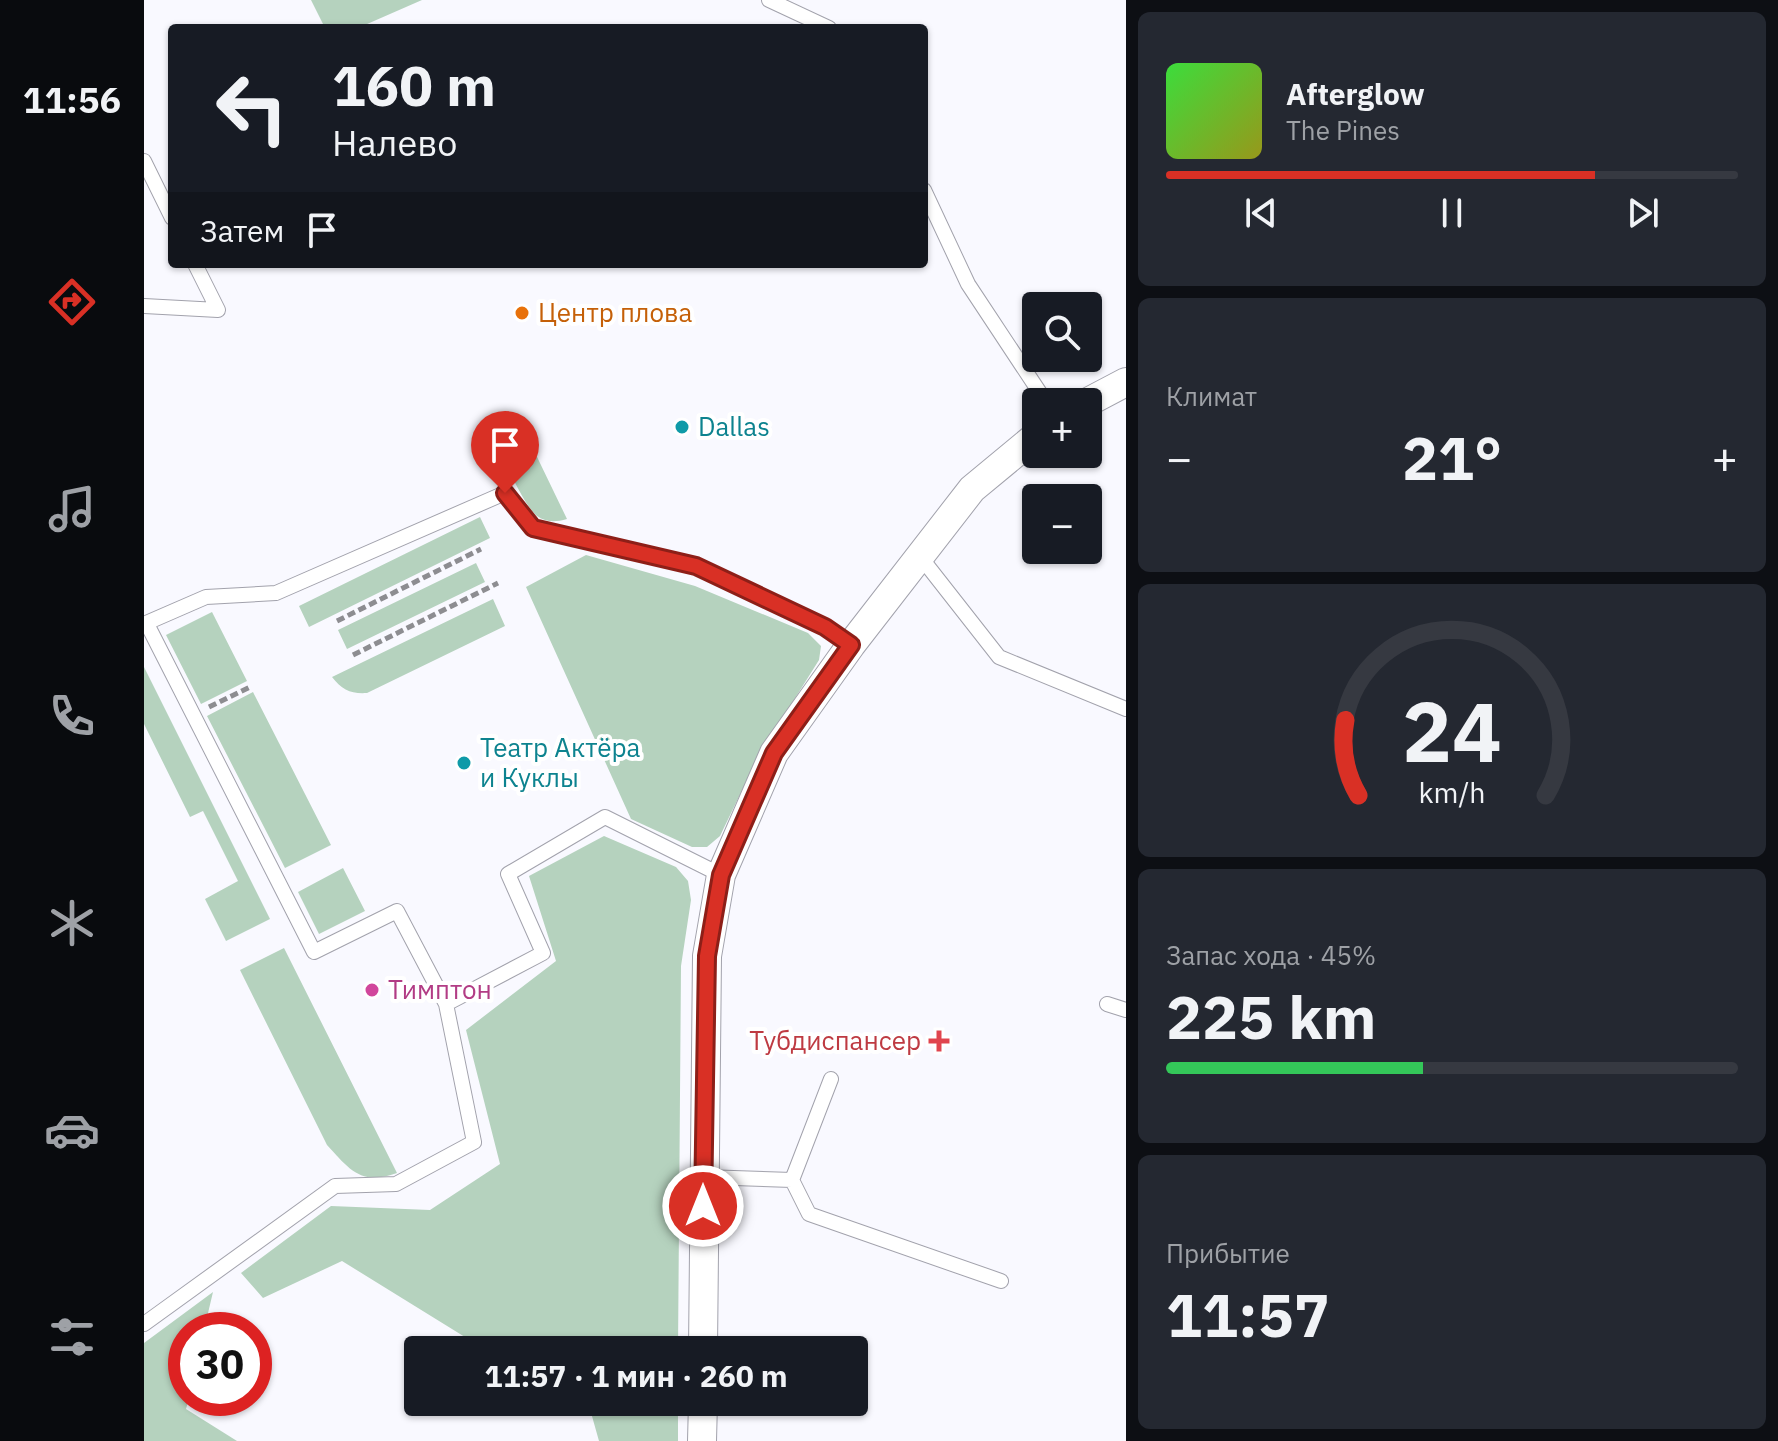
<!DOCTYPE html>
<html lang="ru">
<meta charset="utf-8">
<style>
body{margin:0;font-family:"IBM Plex Sans",sans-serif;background:#242831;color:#f1f3f6;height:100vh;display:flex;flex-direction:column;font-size:30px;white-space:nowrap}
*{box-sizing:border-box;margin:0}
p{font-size:26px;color:#9ea1a6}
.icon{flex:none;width:44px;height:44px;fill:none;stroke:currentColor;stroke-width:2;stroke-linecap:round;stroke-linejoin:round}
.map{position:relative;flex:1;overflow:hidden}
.drawer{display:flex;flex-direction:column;gap:12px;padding:12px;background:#0d0f14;width:652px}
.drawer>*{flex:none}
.top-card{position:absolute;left:24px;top:24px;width:760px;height:244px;border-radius:8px;box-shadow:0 2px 6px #0004;background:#171b24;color:#f1f3f6;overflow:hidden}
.tools{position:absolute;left:878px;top:292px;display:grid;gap:16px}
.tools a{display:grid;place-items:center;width:80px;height:80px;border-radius:8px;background:#171b24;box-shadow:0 2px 6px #0004;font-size:40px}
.speed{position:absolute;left:24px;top:1312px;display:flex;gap:16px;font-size:40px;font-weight:700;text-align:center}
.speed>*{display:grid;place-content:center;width:104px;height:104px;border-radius:50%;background:#171b24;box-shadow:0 2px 6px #0004;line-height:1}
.speed .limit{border:12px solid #d22;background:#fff;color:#111}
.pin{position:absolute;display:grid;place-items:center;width:68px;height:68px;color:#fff;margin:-82px -34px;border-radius:50% 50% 50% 0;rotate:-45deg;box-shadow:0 0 8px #0007}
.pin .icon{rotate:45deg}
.me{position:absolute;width:88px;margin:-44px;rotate:0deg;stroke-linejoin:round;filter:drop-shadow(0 0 6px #0008)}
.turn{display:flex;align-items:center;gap:28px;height:168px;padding:0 32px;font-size:36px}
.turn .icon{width:104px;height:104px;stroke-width:2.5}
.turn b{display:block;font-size:56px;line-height:68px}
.then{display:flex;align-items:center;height:76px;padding:0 32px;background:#0003;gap:16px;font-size:30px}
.big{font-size:60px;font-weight:800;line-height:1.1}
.drawer .widget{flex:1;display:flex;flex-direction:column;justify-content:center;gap:12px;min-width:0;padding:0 28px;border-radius:12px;background:#242831}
.drawer .dial{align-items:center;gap:0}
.dial svg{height:208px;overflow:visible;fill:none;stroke:#363941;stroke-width:7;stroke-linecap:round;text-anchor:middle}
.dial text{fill:#f1f3f6;stroke:none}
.song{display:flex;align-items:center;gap:24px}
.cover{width:96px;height:96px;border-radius:12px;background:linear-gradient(135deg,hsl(120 70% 55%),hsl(60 70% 35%))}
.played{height:8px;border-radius:4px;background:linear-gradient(90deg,#d93025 75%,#363941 75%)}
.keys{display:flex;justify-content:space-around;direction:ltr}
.heat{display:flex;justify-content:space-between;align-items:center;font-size:44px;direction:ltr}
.charge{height:12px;border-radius:6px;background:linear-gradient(90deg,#34c759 45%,#363941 0)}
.trip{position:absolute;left:260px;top:1336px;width:464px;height:80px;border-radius:8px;background:#171b24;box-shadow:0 2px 6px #0004;font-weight:800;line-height:80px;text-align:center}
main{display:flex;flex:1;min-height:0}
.menu{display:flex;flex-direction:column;width:144px;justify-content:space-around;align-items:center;background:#090b0e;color:#9ea1a6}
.menu .icon{width:56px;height:56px}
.menu .selected{color:#d93025}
.menu b{font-size:36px;color:#f1f3f6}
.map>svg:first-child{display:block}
.green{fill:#b5d2be}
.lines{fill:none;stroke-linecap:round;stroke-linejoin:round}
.lane-casing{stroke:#a2a2ac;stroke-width:16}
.street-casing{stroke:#a2a2ac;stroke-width:30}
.path{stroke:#8d8d91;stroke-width:5;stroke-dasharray:8 4;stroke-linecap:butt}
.lane{stroke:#fff;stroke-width:14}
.street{stroke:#fff;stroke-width:28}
.route-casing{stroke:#8d1f18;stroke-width:20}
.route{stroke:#d93025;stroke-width:14}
.food-dot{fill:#e8710a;stroke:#fff;stroke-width:3}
.culture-dot{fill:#0f9aa8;stroke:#fff;stroke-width:3}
.hotel-dot{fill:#d1479c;stroke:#fff;stroke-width:3}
.health-dot{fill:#e0444e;stroke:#fff;stroke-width:3}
.labels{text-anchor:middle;stroke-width:8;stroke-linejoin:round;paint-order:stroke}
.food-label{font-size:26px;fill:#c56008;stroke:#fff;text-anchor:start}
.culture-label{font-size:26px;fill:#0d838f;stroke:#fff;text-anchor:start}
.hotel-label{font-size:26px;fill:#b23c85;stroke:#fff;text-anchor:start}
.health-label{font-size:26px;fill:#be3a42;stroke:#fff;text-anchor:end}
</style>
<main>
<nav class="menu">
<b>11:56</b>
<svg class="icon selected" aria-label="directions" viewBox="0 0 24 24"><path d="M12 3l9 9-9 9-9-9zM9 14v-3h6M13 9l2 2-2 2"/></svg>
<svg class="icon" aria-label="music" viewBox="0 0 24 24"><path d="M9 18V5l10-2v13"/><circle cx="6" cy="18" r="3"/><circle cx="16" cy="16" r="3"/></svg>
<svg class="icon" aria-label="phone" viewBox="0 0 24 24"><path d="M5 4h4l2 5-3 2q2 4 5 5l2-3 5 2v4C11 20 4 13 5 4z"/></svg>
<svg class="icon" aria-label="climate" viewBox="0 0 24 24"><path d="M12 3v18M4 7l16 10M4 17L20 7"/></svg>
<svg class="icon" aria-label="car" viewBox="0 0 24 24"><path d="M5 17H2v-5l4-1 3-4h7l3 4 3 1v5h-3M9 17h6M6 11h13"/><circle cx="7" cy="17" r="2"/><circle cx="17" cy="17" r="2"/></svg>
<svg class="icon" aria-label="filters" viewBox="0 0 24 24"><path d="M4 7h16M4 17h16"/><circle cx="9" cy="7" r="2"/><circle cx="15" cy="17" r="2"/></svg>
</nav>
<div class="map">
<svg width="982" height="1441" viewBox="0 0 982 1441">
<rect width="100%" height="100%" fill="#f9f9ff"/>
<path class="green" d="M167 0H278L214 28H181Z
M368 424 376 426 381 432 423 519C412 522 403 523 393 516 379 504 357 456 353 438L361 425Z
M336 517 346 538 165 627 155 606Z
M442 555 551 586 664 633 677 646 675 660 614 757 576 836 563 847H548L487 819 382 587Z
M332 563 341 582 203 649 194 630Z
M349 599 361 626 223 693C207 694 198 690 188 677Z
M68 612 103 681 57 704 22 635Z
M0 667 126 919 82 941 61 899 94 881 59 811 46 817 0 724Z
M109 692 187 845 141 868 63 716Z
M460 836 532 867 544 881 547 900 537 966 534 1350H382L374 1344 329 1342 198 1261 119 1298 97 1273 187 1206 286 1210 356 1164 322 1030 412 961 385 876Z
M199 868 221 911 175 934 154 892Z
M140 948 253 1173C217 1186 206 1170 183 1145L96 970Z
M69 1292 60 1330H42V1398H45L42 1409 93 1441H0V1343Z
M444 1402H534V1441H455Z"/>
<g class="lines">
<g class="lane-casing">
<path id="lane" d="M625 0 685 28
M0 161 28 218
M780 190 824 284 902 402
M0 306 74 310 51 264
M775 555 855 657 982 709
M0 624 62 597 132 593 361 493 389 528 552 566 681 627 707 645
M3 624 170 952 253 911 302 1004
M963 1004 982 1010
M559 1177 648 1180 665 1214 857 1281
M648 1180 687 1079
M0 1324 191 1186 252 1184 330 1142 302 1004 399 953 364 874 461 817 577 875"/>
</g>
<g class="street-casing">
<path id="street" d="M944 402 982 382
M559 1350 563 956 577 875 630 753 707 645 828 489 892 436
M558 1441 559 1402"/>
</g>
<path class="path" d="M193 621 337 549
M209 655 354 583
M65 707 106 687"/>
<use href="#lane" class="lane"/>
<use href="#street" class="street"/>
</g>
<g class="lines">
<g class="route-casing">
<path id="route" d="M361 493 389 528 552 566 681 627 707 645 630 753 577 875 563 956 559 1206"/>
</g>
<use href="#route" class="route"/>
</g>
<circle class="food-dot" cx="378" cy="313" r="8"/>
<g class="culture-dot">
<circle cx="538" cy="427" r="8"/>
<circle cx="320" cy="763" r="8"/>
</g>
<circle class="hotel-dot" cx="228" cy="990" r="8"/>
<path class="health-dot" d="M791 1029h8v8h8v8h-8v8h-8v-8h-8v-8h8z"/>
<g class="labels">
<g class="food-label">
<text x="394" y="322">Центр плова</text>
</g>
<g class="culture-label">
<text x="554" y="436">Dallas</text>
<text x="336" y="757">Театр Актёра<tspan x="336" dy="30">и Куклы</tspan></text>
</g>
<g class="hotel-label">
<text x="244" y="999">Тимптон</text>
</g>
<g class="health-label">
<text x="777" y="1050">Тубдиспансер</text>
</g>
</g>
</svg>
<div class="tools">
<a><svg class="icon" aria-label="search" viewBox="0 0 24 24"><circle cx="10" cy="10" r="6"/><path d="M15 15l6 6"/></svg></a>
<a>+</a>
<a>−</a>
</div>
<div class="speed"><div class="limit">30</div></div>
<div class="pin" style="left:361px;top:493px;background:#d93025"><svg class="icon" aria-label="arrive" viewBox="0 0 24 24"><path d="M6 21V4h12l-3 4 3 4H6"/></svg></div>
<svg class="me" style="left:559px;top:1206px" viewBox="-20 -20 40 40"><circle r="17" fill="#d93025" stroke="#fff" stroke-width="3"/><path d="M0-11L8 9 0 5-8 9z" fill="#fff"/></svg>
<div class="trip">11:57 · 1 мин · 260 m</div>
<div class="top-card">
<div class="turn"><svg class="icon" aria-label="left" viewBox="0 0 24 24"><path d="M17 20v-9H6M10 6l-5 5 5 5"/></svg><div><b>160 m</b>Налево</div></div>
<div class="then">Затем<svg class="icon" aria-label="arrive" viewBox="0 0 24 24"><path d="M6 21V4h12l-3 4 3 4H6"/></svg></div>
</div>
</div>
<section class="drawer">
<div class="widget">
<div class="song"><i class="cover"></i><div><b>Afterglow</b><p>The Pines</p></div></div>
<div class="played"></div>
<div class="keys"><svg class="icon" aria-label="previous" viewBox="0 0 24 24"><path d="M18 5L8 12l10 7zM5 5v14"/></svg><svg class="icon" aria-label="pause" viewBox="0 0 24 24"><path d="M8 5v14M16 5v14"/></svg><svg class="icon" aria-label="next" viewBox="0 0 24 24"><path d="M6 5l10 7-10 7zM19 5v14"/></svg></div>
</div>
<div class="widget"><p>Климат</p>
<div class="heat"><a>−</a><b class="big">21°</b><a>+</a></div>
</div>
<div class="widget dial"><svg viewBox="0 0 100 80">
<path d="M14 69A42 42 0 1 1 86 69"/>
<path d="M14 69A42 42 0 0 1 9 40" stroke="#d93025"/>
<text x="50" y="56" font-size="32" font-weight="700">24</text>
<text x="50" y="72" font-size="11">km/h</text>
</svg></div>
<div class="widget"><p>Запас хода · 45%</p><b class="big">225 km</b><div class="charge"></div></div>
<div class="widget"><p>Прибытие</p><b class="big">11:57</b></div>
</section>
</main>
